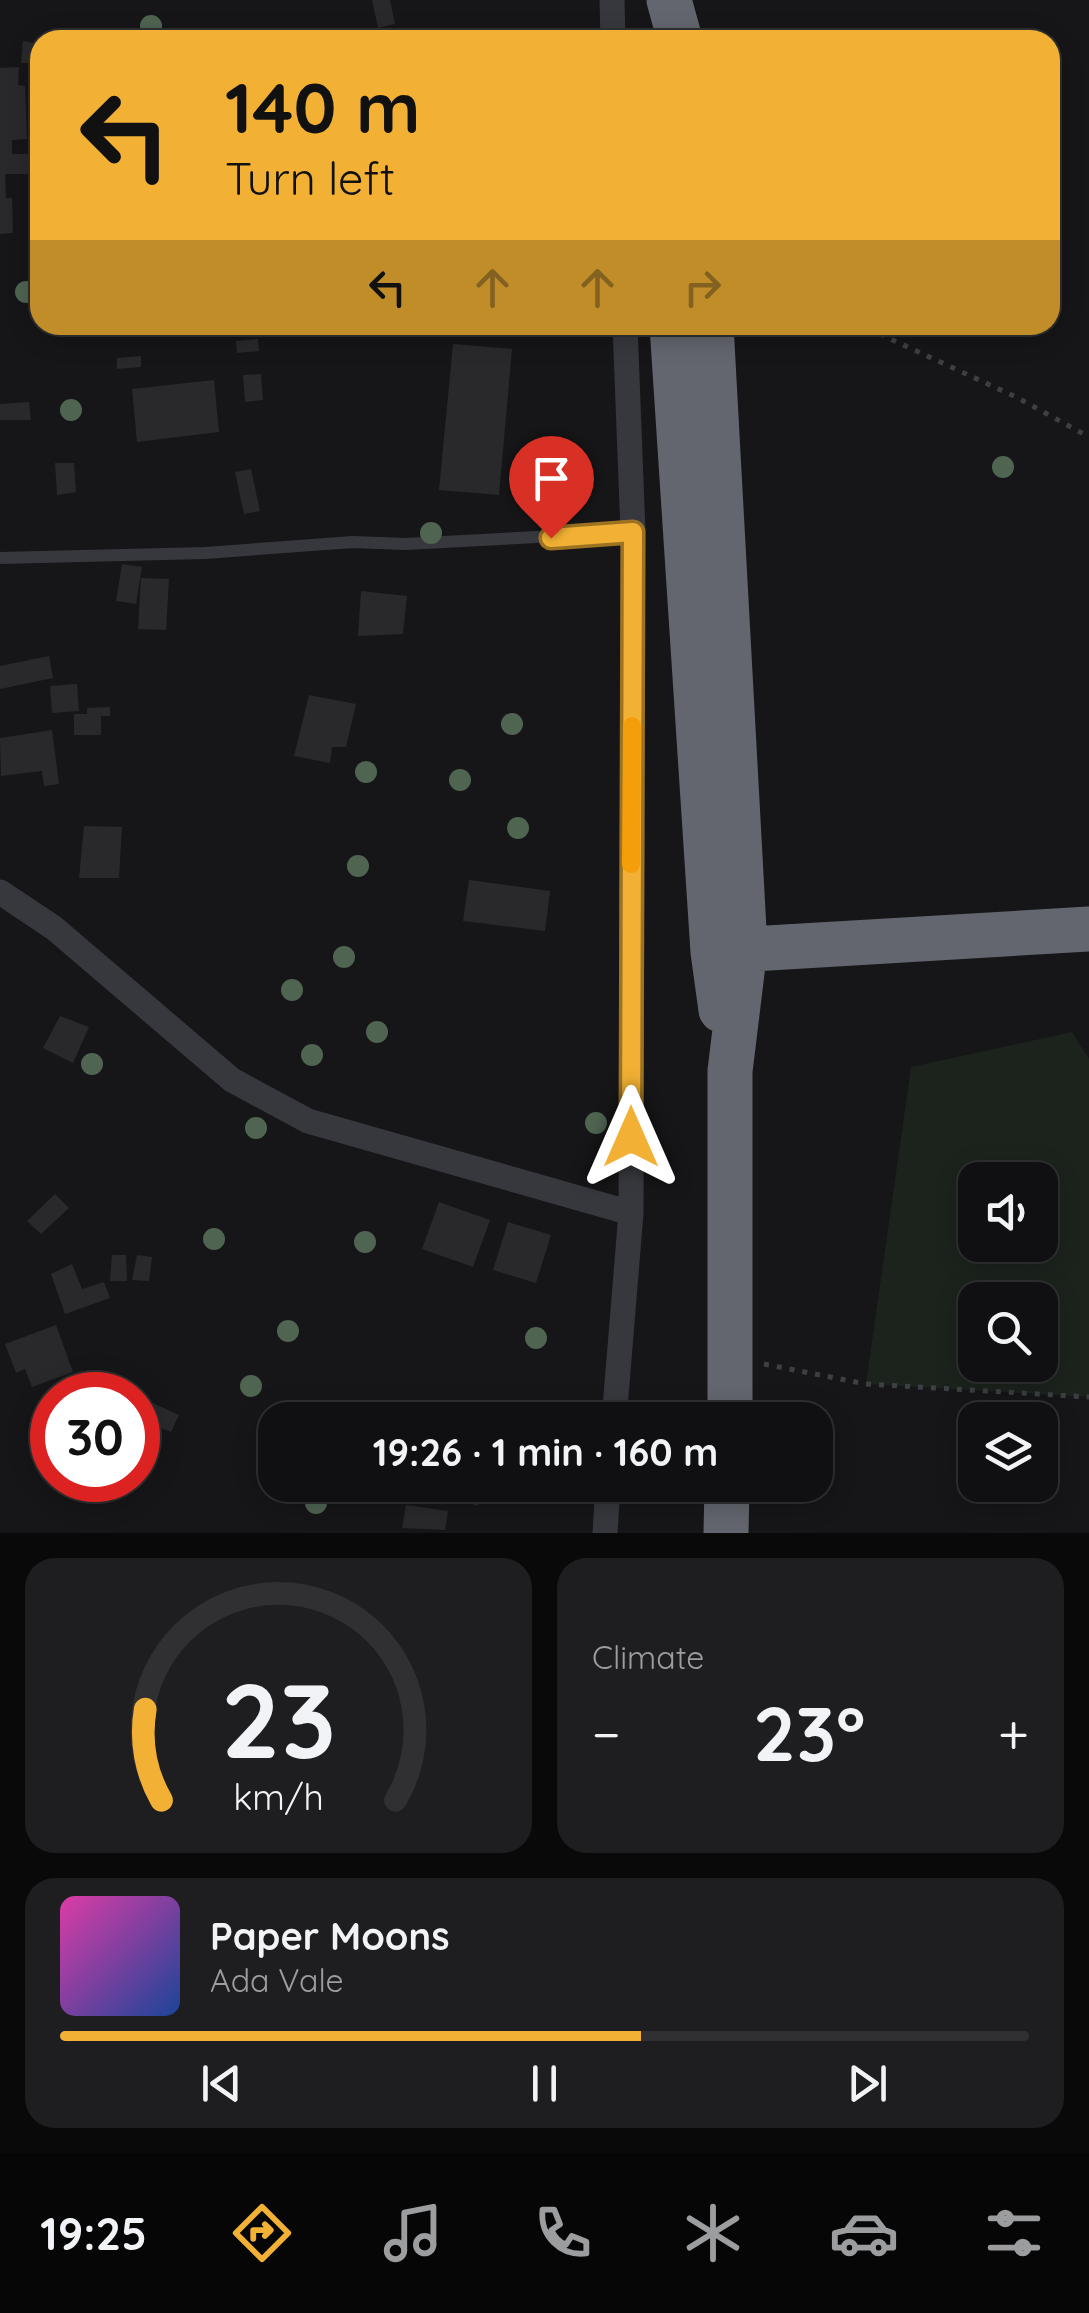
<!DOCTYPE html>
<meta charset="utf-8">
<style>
body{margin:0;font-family:Quicksand,sans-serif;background:#1e1e20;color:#f1f3f6;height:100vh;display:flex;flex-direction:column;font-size:38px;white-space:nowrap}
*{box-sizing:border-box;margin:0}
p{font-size:32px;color:#9c9d9f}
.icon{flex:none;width:55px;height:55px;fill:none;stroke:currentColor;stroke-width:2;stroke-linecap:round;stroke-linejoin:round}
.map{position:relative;height:1533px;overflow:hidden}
.details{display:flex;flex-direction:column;gap:25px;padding:25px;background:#09090a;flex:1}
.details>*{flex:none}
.top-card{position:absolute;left:30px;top:30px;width:1030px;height:305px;border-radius:30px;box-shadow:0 5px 25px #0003,0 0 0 2px #303032;background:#f2b134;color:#111;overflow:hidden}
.controls{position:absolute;left:958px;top:1162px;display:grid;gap:20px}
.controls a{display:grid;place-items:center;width:100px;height:100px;border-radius:20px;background:#101012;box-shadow:0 5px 25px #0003,0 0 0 2px #303032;font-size:50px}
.speed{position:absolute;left:30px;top:1372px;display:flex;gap:20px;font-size:50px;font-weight:700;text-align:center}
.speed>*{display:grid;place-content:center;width:130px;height:130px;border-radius:50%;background:#101012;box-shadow:0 5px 25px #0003,0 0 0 2px #303032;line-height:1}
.speed .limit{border:15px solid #d22;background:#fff;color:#111}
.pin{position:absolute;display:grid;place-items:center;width:85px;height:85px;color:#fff;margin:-102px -42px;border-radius:50% 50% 50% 0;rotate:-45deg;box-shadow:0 0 10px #0007}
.pin .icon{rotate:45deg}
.me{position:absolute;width:110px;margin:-55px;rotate:0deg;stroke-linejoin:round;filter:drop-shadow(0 0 8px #0008)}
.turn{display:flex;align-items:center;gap:35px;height:210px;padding:0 30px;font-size:45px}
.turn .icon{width:130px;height:130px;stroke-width:2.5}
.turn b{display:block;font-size:70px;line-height:85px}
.lanes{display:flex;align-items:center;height:95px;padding:0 30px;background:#0003;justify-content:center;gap:50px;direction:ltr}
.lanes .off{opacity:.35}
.big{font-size:75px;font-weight:700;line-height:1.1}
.details .card{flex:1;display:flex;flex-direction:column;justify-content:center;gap:15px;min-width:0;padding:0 35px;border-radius:30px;background:#1e1e20}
.details .dial{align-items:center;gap:0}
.dial svg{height:260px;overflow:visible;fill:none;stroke:#303032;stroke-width:7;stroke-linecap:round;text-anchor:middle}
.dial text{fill:#f1f3f6;stroke:none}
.song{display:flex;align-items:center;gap:30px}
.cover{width:120px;height:120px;border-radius:15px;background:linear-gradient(135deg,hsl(320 70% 55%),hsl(220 70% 35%))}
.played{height:10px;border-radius:5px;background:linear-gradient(90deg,#f2b134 60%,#303032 60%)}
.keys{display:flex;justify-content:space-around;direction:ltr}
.heat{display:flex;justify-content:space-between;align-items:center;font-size:55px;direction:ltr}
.details .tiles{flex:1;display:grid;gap:25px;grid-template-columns:1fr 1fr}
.card:last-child{grid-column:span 2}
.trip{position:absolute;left:258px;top:1402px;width:575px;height:100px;border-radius:30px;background:#101012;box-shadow:0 5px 25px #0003,0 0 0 2px #303032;font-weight:700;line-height:100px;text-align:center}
.tab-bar{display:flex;height:160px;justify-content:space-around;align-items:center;background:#060607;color:#9c9d9f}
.tab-bar .icon{width:70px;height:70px}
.tab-bar .selected{color:#f2b134}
.tab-bar b{font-size:45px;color:#f1f3f6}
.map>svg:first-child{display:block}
.green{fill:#1c231d;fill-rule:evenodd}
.building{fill:#29292c}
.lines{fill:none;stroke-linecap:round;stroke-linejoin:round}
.path{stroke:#3d3f44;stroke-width:5;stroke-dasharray:5 8;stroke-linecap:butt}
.lane{stroke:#37383d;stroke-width:12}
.street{stroke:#37383d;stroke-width:25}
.highway{stroke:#63666e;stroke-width:45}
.tree{fill:#506452}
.route-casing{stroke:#9d7322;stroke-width:25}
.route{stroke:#f2b134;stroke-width:18}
.slow{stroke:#f59e0b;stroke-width:18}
</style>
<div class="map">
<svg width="1089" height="1533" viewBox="0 0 1089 1533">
<rect width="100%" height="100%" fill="#161618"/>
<path class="green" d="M1072 1032 1089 1059V1397L866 1384 911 1067ZM975 1180H1040V1245H975ZM975 1300H1040V1365H975Z"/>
<path class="building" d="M372 0H390L395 24 378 28Z
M23 41 40 44V63H21Z
M19 67 18 85 25 86 27 139 12 140V154H40V174H5L6 198H12L13 233 0 234V68Z
M258 339 259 351 237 353 236 341Z
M453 344 512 349 499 495 439 490Z
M141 356V367L117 369V358Z
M261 374 263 400 245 402 243 375Z
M214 380 219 432 137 442 132 389Z
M29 402 31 420H0V404Z
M55 463H74L76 492 57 495Z
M251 469 260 511 244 514 235 472Z
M122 564 142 567 136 604 116 601Z
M141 578 169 579 166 630 138 629Z
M361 591 407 596 403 634 358 636Z
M49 656 53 678 0 689V666Z
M77 684 79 711 52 713 50 686Z
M309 695 356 704 346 747H332L330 763 294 756Z
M110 707V716H101V735H74V714H87V708Z
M52 730 59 784 44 786 42 771 1 776 0 738Z
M84 826 122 827 119 878H79Z
M469 880 550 891 545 931 463 921Z
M60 1016 89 1027 73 1063 43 1048Z
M55 1194 69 1208 41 1234 27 1221Z
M439 1202 490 1220 473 1267 422 1249Z
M508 1222 551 1235 536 1283 493 1270Z
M112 1255H126L127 1281H110Z
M137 1255 152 1257 149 1281 132 1280Z
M72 1264 82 1289 104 1282 110 1298 65 1314 51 1274Z
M56 1325 73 1372 32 1387 25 1369 16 1373 5 1344Z
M144 1399 179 1415 171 1432 138 1419Z
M412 1485H484L478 1506Z
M406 1505 448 1511 445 1530 402 1528Z"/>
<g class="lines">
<path class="path" d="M870 325 884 336 1016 397 1089 437
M764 1364 866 1384 1089 1397"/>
<path class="lane" d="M0 558 205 553 353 542 406 544 633 532"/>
<path class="street" d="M612 0 613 40
M0 892 54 928 232 1080 308 1121 631 1213
M614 1420 631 1213 633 532 625 325
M605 1533 608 1485"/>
<path class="highway" d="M669 0 680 40
M672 325 713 952 721 1010
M711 325 745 948 730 1071V1420
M717 951 1089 929
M726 1533 727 1485"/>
</g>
<g class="tree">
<circle cx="151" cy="26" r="11"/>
<circle cx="26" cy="292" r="11"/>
<circle cx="71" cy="410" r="11"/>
<circle cx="1003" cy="467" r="11"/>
<circle cx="431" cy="533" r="11"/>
<circle cx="512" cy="724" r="11"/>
<circle cx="366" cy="772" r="11"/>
<circle cx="460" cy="780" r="11"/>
<circle cx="518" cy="828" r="11"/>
<circle cx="358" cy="866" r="11"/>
<circle cx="344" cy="957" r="11"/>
<circle cx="292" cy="990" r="11"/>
<circle cx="377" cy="1032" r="11"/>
<circle cx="312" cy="1055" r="11"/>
<circle cx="92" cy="1064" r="11"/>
<circle cx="596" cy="1123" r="11"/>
<circle cx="256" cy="1128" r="11"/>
<circle cx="214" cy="1239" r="11"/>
<circle cx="365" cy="1242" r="11"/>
<circle cx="288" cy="1331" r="11"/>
<circle cx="536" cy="1338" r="11"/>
<circle cx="251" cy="1386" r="11"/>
<circle cx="316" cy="1503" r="11"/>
</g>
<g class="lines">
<g class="route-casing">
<path id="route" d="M551 538 633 532 631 1137"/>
</g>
<use href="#route" class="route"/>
<path class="slow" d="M631 864 632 726"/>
</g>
</svg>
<div class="controls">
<a><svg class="icon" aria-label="sound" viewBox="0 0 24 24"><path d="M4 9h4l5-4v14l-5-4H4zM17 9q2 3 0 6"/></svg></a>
<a><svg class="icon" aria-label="search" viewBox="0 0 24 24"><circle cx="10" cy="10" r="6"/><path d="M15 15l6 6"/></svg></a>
<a><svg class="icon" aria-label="layers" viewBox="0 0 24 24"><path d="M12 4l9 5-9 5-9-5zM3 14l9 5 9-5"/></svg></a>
</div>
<div class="speed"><div class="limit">30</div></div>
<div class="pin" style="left:551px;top:538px;background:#d93025"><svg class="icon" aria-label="arrive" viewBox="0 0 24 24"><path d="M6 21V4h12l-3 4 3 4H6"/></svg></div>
<svg class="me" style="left:631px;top:1137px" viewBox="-20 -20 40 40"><path d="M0-17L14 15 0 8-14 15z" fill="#f2b134" stroke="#fff" stroke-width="4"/></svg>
<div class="trip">19:26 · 1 min · 160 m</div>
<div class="top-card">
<div class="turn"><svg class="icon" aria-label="left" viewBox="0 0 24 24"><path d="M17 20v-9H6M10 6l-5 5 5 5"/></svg><div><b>140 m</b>Turn left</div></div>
<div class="lanes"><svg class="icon" aria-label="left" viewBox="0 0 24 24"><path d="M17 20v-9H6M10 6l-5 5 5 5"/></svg><svg class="icon off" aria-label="ahead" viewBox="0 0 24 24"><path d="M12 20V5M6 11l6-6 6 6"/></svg><svg class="icon off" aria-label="ahead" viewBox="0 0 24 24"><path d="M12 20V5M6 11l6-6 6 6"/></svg><svg class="icon off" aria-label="right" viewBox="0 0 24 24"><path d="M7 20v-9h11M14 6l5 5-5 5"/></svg></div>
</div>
</div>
<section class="details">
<div class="tiles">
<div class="card dial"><svg viewBox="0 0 100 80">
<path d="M14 69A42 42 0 1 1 86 69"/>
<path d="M14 69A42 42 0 0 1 9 41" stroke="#f2b134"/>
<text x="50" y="56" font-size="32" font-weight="700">23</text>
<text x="50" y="72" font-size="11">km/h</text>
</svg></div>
<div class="card"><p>Climate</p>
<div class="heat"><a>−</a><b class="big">23°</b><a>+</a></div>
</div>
<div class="card">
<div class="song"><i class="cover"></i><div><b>Paper Moons</b><p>Ada Vale</p></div></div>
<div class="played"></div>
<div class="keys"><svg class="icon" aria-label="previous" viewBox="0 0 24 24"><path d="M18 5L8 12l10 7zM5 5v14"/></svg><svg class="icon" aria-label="pause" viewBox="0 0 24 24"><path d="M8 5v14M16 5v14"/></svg><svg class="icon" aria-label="next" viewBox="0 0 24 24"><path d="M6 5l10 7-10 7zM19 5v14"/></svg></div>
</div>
</div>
</section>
<nav class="tab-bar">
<b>19:25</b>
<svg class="icon selected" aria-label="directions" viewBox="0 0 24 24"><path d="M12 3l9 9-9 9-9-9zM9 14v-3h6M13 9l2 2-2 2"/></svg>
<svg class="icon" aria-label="music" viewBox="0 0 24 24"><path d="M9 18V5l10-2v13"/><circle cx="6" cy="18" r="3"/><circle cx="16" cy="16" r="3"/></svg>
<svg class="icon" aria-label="phone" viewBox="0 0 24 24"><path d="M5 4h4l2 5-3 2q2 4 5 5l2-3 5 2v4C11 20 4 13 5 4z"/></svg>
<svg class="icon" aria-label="climate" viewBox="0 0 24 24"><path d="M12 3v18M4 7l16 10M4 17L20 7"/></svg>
<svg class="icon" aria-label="car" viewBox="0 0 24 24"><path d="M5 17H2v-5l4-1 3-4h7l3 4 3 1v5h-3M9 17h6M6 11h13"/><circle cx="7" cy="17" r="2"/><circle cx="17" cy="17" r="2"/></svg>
<svg class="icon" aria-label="filters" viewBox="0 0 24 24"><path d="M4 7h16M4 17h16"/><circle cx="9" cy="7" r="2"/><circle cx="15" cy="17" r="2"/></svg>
</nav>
